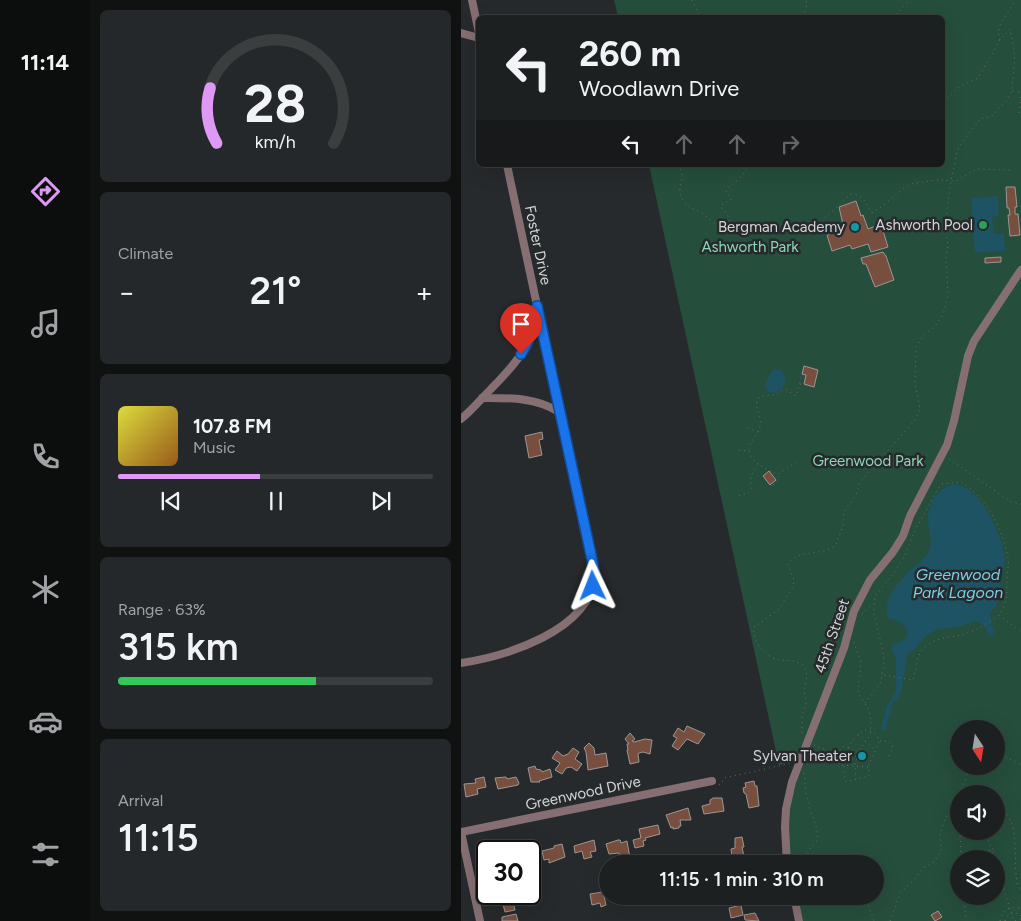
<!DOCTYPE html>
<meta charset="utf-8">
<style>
body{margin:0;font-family:Figtree,sans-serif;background:#25282a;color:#f1f3f6;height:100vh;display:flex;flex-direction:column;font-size:19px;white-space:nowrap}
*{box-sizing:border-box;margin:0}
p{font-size:16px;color:#a0a3a5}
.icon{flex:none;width:28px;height:28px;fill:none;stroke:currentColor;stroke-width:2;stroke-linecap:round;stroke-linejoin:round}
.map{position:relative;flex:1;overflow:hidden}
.sheet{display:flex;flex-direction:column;gap:10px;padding:10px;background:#101212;width:371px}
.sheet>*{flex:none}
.guide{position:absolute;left:15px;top:15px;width:469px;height:152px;border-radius:8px;box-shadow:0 5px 20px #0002,0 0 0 1px #3b3e3f;background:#1d2021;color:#f1f3f6;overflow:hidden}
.needle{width:32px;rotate:168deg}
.buttons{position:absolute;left:489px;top:720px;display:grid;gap:10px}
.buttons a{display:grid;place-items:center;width:55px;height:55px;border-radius:50%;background:#1d2021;box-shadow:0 5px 20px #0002,0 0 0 1px #3b3e3f;font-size:25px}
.speed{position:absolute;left:15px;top:840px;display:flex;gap:10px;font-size:25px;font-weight:700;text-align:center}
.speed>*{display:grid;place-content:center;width:65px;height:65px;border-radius:50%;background:#1d2021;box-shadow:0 5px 20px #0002,0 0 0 1px #3b3e3f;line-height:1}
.speed .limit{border:2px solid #111;border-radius:8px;background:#fff;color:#111}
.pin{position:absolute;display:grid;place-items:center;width:42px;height:42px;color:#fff;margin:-51px -21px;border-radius:50% 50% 50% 0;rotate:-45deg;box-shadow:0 0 5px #0007}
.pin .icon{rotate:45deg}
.me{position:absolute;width:55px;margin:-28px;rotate:358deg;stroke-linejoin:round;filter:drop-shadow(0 0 4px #0008)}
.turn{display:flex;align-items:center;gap:18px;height:105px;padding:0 20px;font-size:22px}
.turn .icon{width:65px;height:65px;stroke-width:2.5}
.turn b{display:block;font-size:35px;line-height:42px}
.lanes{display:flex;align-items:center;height:48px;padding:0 20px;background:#0003;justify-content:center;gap:25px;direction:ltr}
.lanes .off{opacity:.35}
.big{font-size:38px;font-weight:600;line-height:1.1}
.sheet .card{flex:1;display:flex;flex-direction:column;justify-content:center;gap:8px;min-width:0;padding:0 18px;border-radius:8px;background:#25282a}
.sheet .dial{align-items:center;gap:0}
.dial svg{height:130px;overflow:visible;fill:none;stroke:#3b3e3f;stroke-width:7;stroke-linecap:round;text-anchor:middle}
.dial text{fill:#f1f3f6;stroke:none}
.song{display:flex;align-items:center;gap:15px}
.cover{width:60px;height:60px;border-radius:8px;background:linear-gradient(135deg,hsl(60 70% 55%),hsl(30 70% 35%))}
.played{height:5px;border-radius:2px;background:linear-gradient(90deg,#dd99f3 45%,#3b3e3f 45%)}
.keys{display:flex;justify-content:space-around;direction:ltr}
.heat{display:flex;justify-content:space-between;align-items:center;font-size:28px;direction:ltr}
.charge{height:8px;border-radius:4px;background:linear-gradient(90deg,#34c759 63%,#3b3e3f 0)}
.trip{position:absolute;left:138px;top:855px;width:285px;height:50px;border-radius:25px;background:#1d2021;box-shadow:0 5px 20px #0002,0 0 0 1px #3b3e3f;font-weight:600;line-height:50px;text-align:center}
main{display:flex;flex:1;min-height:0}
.menu{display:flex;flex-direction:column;width:90px;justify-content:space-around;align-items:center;background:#0c0d0d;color:#a0a3a5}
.menu .icon{width:35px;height:35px}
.menu .active{color:#dd99f3}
.menu b{font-size:22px;color:#f1f3f6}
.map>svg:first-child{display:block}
.green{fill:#264e3c;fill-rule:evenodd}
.water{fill:#1d5362}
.building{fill:#784f3f;stroke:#9b9795}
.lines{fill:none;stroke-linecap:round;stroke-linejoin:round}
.path{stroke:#696c6e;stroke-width:1;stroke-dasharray:1 4;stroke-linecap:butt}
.street{stroke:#856f73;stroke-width:8}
.route-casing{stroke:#114b97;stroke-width:12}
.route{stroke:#1a73e8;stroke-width:9}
.leisure-dot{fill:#2e9e5b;stroke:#272a2c;stroke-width:2}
.culture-dot{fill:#0f9aa8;stroke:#272a2c;stroke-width:2}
.labels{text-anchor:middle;stroke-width:5;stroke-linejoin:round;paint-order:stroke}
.poi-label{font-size:15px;fill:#d3d4d6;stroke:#272a2c;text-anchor:end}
.street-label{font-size:15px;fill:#d3d4d6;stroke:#272a2c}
.park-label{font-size:15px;fill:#8dd8b4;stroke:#272a2c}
.water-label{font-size:16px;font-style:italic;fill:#7ad0ea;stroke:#272a2c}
</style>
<main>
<nav class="menu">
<b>11:14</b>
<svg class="icon active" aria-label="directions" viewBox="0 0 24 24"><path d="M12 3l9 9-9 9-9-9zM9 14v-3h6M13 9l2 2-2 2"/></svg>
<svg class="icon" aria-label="music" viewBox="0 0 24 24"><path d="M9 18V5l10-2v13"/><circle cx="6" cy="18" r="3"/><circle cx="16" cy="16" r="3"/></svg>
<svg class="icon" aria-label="phone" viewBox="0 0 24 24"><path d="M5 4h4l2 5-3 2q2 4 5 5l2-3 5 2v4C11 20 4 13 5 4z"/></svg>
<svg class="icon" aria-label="climate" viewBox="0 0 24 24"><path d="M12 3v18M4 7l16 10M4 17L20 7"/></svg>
<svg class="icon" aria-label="car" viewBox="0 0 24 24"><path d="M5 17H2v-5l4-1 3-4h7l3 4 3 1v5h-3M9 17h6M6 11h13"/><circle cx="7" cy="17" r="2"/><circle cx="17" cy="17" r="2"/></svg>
<svg class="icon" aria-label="filters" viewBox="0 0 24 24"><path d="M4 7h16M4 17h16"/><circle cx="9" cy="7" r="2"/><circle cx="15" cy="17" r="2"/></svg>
</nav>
<section class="sheet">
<div class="card dial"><svg viewBox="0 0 100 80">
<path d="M14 69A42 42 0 1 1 86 69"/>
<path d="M14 69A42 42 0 0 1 10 35" stroke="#dd99f3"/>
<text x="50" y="56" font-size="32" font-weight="700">28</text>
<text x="50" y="72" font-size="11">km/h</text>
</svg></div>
<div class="card"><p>Climate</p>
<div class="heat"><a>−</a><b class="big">21°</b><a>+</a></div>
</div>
<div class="card">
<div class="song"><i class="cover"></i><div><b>107.8 FM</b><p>Music</p></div></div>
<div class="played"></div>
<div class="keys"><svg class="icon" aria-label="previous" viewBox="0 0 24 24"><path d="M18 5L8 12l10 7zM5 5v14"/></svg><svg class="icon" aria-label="pause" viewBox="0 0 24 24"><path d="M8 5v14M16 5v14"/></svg><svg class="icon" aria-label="next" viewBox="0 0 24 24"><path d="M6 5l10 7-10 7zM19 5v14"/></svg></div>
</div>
<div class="card"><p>Range · 63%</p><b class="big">315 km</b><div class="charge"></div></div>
<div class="card"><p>Arrival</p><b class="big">11:15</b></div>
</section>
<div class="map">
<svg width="560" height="921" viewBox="0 0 560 921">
<rect width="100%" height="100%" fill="#272a2c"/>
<path class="green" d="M153 0H560V921H342L337 896H414V864H330C327 838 325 809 334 785 337 776 341 767 345 759L318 765 188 165H481V18L157 17ZM498 729H535V766H498ZM498 794H535V831H498ZM498 859H535V896H498Z"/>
<path class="water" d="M537 196 538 216 531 217 533 234H543L544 251 514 253 510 198Z
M312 369 320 370C330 381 322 396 307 392L304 384Z
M496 484C502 487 508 489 513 494 525 505 540 535 543 552 545 562 543 572 539 582 545 595 536 603 529 614L533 633 530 636 527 634 523 625 515 621 498 627 475 630 465 636 452 651 446 654 441 689 438 698 432 702 424 730 422 731 420 729 426 706 435 692V686L434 679 435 674V658L430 648 432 645 444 639 446 634C445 624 437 620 428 619 418 601 441 578 453 567 457 563 464 558 467 553 473 543 467 530 467 519 467 501 479 485 496 484Z"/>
<path class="building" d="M545 187H554L556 207H554V214H557L559 235 549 236 547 215H549L548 208H546Z
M395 201 400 216 402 215 407 229 420 224 427 247 410 252 407 244 391 249 389 245 371 251 366 235 383 229 378 207Z
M422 252 425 256 433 280 414 287 405 264H402L400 258Z
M540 257V262L524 263V258Z
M343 366 357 370 353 387 343 384 345 375 341 374Z
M81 432 82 439 78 440 81 455 68 458 64 436Z
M308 471 315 480 309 485 302 476Z
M226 726 244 734 237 744 226 739 217 750 211 746 216 738 212 736 217 728 223 732Z
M169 733 174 739 171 741 173 742 184 739 191 740 189 754 182 752 178 753 177 754 178 762 169 764 166 750H167L166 744H168L164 739Z
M128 743 133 748 134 755 145 753 147 766 127 770 125 752 123 748Z
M112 748 118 752 114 759 121 764 116 771 110 767 105 768 101 774 94 770 99 763 91 758 96 751 102 756 107 754Z
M74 766 75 769 80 770 81 772 89 769 91 777 78 781 79 782H70L67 768Z
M23 777 25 787 16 789 17 794 5 797 3 784 15 783 14 779Z
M45 777 46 779 55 777 58 783 57 785 37 789 34 778Z
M293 781 294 786H296L298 806 288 808 285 794 283 793 282 788 285 787 284 783Z
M252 798H261L263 811 243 814 241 806 249 804V800Z
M227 808 230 820H219L220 826H218V828L212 829V827L210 828 205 815Z
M197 825 199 834 184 838 185 840 182 841 183 846 174 848 172 840 180 838 178 829Z
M281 837 283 847H281L283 857 277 858 276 864H269L270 858 271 857 270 849 274 848V838Z
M133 840 135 851 129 852 131 857 123 859 121 851 114 853 113 846Z
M157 840H159L160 843 166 841 170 864H161L158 853 148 854 145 844Z
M44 842 45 851H37L36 844Z
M101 844 104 857 88 863V859L83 860 81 851 93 848V846Z
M58 845 59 851H50L49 847Z
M35 846 36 851H26V859L25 860 23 848Z
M142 892 145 905 140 907 139 903 131 905 129 894Z
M50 894 51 897 58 895 59 898 52 900 54 905 53 906 54 910 44 912 42 904 38 905 36 897Z
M280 905 282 915 270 918 268 908Z
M477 911 481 917 474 921 470 915Z
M294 913 298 921 284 920 283 915Z
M55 914 57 921H41V917Z"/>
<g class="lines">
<path class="path" d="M231 0 238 14 243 18
M336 18C344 13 347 10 345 0
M432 18 448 0
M539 40C533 23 549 14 554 0
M552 91 560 93
M560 97 558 112 560 117
M217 165C227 180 214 185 221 198 225 207 231 208 239 212 246 216 254 224 260 230L268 227C270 219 267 214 261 209L260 205 270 200 269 196 265 192 267 188 281 176 288 165
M364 218 390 194C403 195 404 203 411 213L424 204 443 188 450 184 475 180 495 181 516 169 550 170
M339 384 354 388
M287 428 297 432 289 444 288 450
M297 432C305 416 290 409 298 397L316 394 324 389 335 396 341 375
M278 450 288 451C292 466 305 467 316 475
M488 459 550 502 560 504
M312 485 318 479 316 475 338 460
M278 496 287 493 290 490V476L296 465
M401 614 412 603
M538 615 560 632
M393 642 400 663 397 690 399 696 408 710 410 724 409 735 397 752 394 766 395 779
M404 703 419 684 423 666 422 651 413 614 414 596 435 570 443 557 454 530 477 489 481 484 500 482C525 497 542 529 547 558 548 565 546 573 546 581 546 593 546 608 536 616 528 623 516 630 506 633 492 638 475 636 463 648 455 656 455 669 452 680L422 675
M404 730C412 731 417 734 418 742L408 764V776L385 782C384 777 382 771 383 766 383 753 392 735 404 730Z
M341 733V716L345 704 343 690 346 675 343 666C331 657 324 663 312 658 300 652 293 641 292 628L317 610 331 589 333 580 327 564C340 547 358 558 375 545L382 525 383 512 395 495 399 482 454 420 459 409 454 383 455 348 462 336 474 326 482 315 487 295 485 257 487 246 484 226 490 181 497 148 519 119 531 116 546 100 551 91 554 55 549 29 539 40 517 78 499 86 481 103
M397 734 414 750
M419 741H427L431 744 432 748 427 758
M353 745 375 754
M535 754 543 756 560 765
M407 767 380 765 377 763 375 755 383 746 410 758
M343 773C344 785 345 797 349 809 353 821 356 826 357 840 349 847 344 853 347 864
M258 785 260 784 263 778 331 763
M499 794 509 766
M535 804C540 808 545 813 548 818 560 838 549 878 560 891
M499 831 500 859
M524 831 530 848
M531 848 533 850 531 853 528 851Z
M532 854 533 859
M535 865 553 921
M404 896 413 921
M503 896 505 921
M429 921 439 893 454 879 462 868 473 862 480 851 479 833 485 817 496 803 498 797
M539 921C541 910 549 905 560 909
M544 921C546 913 553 910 560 916
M554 921 560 919"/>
<path class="street" d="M11 0 18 33
M0 33 18 38
M21 398C48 398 75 397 98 412
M0 419C11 410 20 399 30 389 55 363 70 348 75 311
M0 663C46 656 127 631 134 577L46 165
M0 832 251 781
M0 832 19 921
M326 864 324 827 325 809 331 782 383 648 393 611 409 580 432 552 442 536 449 516 486 445 493 421 507 356 513 341 560 270
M333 896 338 921"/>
</g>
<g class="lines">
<g class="route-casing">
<path id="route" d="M60 354C70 339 74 323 76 306L132 564 134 577 132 586"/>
</g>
<use href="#route" class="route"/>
</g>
<circle class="leisure-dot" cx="522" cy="225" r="5"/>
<g class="culture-dot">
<circle cx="394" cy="227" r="5"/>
<circle cx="401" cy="756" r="5"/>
</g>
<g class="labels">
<g class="poi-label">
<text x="512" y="230">Ashworth Pool</text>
<text x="384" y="232">Bergman Academy</text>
<text x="391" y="761">Sylvan Theater</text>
</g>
<g class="street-label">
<text transform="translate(77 245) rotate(78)" y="5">Foster Drive</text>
<text transform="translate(371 636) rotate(-71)" y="5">45th Street</text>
<text transform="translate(122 793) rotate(-12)" y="5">Greenwood Drive</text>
</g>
<g class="park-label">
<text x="289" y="252">Ashworth Park</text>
<text x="407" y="466">Greenwood Park</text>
</g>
<g class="water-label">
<text x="497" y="580">Greenwood<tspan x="497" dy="18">Park Lagoon</tspan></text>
</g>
</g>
</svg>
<div class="buttons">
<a><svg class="needle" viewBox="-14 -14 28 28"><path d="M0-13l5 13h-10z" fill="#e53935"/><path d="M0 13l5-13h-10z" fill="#a0a3a5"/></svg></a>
<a><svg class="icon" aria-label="sound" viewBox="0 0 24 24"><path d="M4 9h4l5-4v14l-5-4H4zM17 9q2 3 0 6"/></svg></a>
<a><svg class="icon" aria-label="layers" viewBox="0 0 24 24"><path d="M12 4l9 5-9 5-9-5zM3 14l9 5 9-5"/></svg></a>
</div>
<div class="speed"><div class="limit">30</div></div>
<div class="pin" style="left:60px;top:354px;background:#d93025"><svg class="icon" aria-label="arrive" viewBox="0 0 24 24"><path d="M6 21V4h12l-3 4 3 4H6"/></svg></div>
<svg class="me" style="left:132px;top:586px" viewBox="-20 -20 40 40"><path d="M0-17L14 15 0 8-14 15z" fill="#1a73e8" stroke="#fff" stroke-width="4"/></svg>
<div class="trip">11:15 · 1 min · 310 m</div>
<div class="guide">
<div class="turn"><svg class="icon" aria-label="left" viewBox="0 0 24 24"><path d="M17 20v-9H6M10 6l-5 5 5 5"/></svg><div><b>260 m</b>Woodlawn Drive</div></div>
<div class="lanes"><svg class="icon" aria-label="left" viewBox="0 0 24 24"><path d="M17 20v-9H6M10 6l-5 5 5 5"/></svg><svg class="icon off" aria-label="ahead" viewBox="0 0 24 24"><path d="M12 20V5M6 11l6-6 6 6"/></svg><svg class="icon off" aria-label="ahead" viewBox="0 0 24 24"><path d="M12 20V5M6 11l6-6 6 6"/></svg><svg class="icon off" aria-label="right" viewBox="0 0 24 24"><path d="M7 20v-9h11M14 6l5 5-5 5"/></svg></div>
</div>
</div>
</main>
